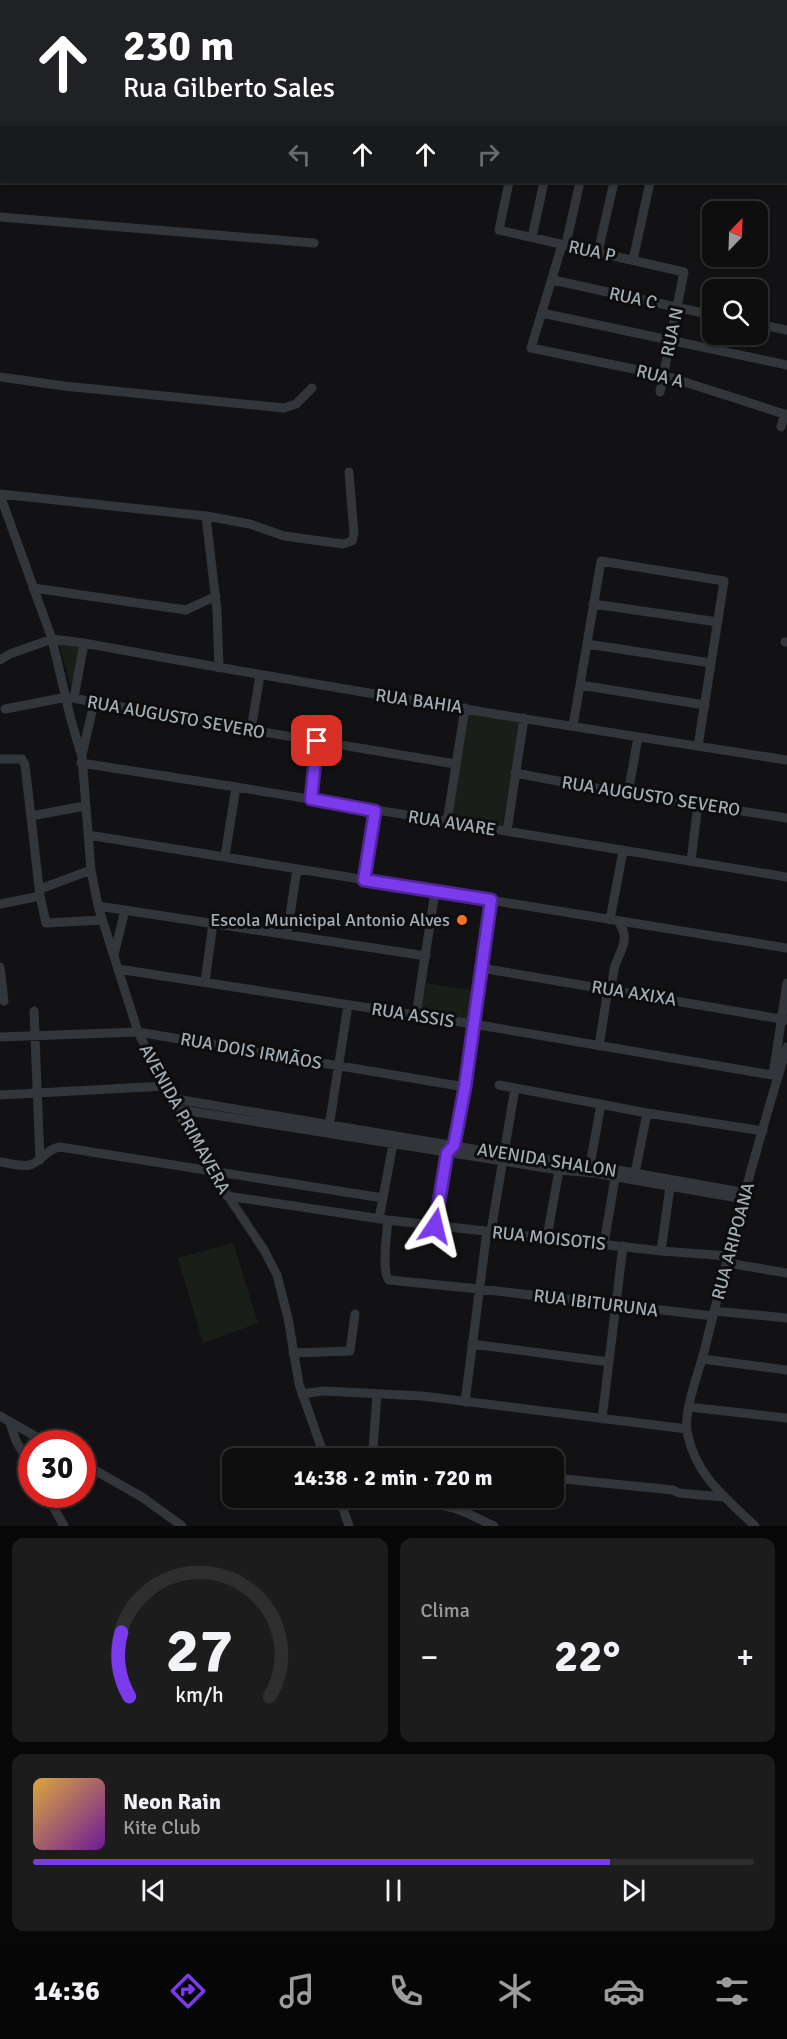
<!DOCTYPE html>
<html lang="pt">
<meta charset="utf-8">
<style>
body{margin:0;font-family:Signika,sans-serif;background:#1c1c1d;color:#f1f3f6;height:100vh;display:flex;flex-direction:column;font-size:22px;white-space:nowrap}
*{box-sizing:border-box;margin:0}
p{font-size:20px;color:#9b9c9e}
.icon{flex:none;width:33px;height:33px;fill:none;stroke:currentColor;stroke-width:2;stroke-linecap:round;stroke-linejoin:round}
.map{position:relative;height:1526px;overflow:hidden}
.sheet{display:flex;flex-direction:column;gap:12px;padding:12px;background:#080808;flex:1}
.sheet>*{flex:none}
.guide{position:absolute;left:0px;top:0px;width:788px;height:183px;box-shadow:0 2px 4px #0004,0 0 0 2px #2e2e2f;background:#202124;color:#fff;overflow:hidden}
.needle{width:39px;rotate:23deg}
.buttons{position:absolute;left:702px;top:201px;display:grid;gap:12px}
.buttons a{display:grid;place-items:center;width:66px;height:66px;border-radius:12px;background:#0e0e0f;box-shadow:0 2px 4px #0004,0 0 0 2px #2e2e2f;font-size:30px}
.speed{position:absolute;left:18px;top:1430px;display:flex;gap:12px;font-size:30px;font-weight:700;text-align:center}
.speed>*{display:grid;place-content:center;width:78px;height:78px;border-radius:50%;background:#0e0e0f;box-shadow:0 2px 4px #0004,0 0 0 2px #2e2e2f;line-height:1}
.speed .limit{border:9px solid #d22;background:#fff;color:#111}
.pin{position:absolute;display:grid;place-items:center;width:51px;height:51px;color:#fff;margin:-26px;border-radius:12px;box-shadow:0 3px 9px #0006}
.me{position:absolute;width:66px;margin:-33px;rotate:10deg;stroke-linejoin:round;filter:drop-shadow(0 0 4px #0008)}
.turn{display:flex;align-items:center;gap:21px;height:126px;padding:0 24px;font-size:27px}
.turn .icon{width:78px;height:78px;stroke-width:2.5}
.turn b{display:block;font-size:42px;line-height:51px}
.lanes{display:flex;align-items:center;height:57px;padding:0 24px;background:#0003;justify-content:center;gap:30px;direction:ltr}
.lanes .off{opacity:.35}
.big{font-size:45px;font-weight:800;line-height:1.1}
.sheet .widget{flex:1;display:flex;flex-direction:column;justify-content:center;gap:9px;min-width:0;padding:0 21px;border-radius:12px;background:#1c1c1d}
.sheet .dial{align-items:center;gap:0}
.dial svg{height:156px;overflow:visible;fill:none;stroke:#2e2e2f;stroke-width:7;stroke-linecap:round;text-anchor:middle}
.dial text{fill:#f1f3f6;stroke:none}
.song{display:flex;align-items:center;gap:18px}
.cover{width:72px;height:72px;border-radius:9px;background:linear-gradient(135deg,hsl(40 70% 55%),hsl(280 70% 35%))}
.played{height:6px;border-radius:3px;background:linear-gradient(90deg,#7c3aed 80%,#2e2e2f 80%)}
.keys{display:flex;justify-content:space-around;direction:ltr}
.heat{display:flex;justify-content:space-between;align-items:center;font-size:33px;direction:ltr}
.sheet .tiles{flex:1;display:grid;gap:12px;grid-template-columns:1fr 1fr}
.widget:last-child{grid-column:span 2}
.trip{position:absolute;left:222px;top:1448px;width:342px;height:60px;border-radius:12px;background:#0e0e0f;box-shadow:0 2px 4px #0004,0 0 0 2px #2e2e2f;font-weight:800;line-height:60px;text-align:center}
.tab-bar{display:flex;height:96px;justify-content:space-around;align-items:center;background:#060606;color:#9b9c9e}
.tab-bar .icon{width:42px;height:42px}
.tab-bar .current{color:#7c3aed}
.tab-bar b{font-size:27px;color:#f1f3f6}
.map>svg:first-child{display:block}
.green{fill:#191f18}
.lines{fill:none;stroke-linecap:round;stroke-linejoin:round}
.minor{stroke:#323539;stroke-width:9}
.route-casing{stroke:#51269a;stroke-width:15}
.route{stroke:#7c3aed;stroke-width:10}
.poi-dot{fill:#ff731e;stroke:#0d0d0e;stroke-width:2}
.labels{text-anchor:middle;stroke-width:6;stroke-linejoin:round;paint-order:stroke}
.street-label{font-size:18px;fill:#a2adb5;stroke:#0d0d0e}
.poi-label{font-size:18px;fill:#a2adb5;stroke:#0d0d0e;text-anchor:end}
</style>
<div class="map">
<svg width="787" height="1526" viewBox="0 0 787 1526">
<rect width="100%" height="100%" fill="#121214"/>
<path class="green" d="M58 641 80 645 72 689Z
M467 713 520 722 502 826 449 817Z
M426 983 475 991 469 1019 423 1012 421 1010Z
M233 1243 258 1323 203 1343 178 1258Z"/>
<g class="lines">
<path class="minor" d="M252 0 259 2
M54 2V0
M174 2V0
M235 2V0
M0 37H2
M0 160H2
M786 177H787
M509 182 499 230 684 272 660 392
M0 217 314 243
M532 237 544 182
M566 244 580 182
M562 245 531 348 663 375 787 415
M598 252 614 182
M633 260 650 182
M553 280 712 315
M542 313 787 365
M758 324 787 330
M0 377 64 386 284 408 296 404 312 388
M781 427 785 414
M0 494 206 516 250 524 284 536 343 544 352 541 354 534 349 472
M0 495 52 639 71 720 82 757 91 870 98 906 138 1032 176 1109 210 1169 264 1250 277 1275 288 1318 299 1384 325 1458
M206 516 217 611 219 668
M33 588 186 610 216 596
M593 604 718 622
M785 642H787
M587 644 711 663
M0 660 10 654 52 639 84 643C317 686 552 724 787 760
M580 685 705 705
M74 698 84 643
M5 709 67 697 221 725 455 764
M573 726 601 561 724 581 698 746
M251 730 260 675
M82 755 94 703
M0 759H22L25 765 40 896 46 923 102 920
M81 763 236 787 787 877
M515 773 628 794 787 818
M628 794 638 737
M311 799 317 741
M31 816 85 806
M447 822 465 708
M507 831 524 718
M88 835 787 948
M225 856 236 787
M691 861 698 804
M364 880 375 811
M40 889 91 870
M0 904 40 896
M98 906 426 956
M610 920 623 851
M287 935 297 869
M114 955 125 910
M0 967 4 1001
M481 968 787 1020
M118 969 473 1024 778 1076
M205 982 213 923
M611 990C612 982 613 974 615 966 621 948 631 939 618 921
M34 1011 40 1160
M416 1015 435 892
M0 1037 138 1032 465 1087
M599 1046 608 989
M773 1075 787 983
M499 1085 647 1113 763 1131
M0 1095 165 1086
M170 1098 503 1154 590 1165 746 1193
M176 1109 559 1170 594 1173 744 1199
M329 1127 348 1005
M0 1162C9 1163 21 1167 30 1165 43 1161 47 1148 60 1147L383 1198
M593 1168 590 1165 601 1104
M635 1173 647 1113
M227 1196 388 1220 661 1251 729 1256
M379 1219 393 1144
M388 1220C387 1233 381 1271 389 1280L479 1289 713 1316
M435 1226 447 1153 454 1145 465 1087 491 900
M491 1231 515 1088
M547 1237 559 1170
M604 1244 615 1178
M661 1251 670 1187
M727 1263 787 1273
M714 1311 787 1318
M472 1344 609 1362
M293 1353 350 1351 355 1314
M702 1359 787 1370
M302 1394 323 1391 422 1396 687 1429
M377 1394 373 1449 375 1455 379 1458
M465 1402 487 1231
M689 1407 787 1418
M0 1416 47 1443
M602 1419 623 1246
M10 1423 16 1441 32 1468
M82 1463 142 1497 182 1526
M554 1478 673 1490 679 1493 723 1497
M46 1494 64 1526
M339 1497 349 1526
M341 1502C374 1502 429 1499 459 1510 471 1514 482 1521 494 1526
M755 1526C727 1499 697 1477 688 1436 682 1413 698 1375 704 1352 729 1250 756 1147 787 1047"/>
</g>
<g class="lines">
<g class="route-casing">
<path id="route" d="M317 741 311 799 375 811 364 880 491 900 465 1087 454 1145 447 1153 435 1226"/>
</g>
<use href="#route" class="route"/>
</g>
<circle class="poi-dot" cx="462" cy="920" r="6"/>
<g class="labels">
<g class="street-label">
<text transform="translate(592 251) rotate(12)" y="6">RUA P</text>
<text transform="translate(633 298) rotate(12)" y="6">RUA C</text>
<text transform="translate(672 332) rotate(-78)" y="6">RUA N</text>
<text transform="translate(660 376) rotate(14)" y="6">RUA A</text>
<text transform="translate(419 701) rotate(8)" y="6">RUA BAHIA</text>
<text transform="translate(176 717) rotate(10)" y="6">RUA AUGUSTO SEVERO</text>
<text transform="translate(651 796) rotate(9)" y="6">RUA AUGUSTO SEVERO</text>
<text transform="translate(452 823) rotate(9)" y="6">RUA AVARE</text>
<text transform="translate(634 993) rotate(9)" y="6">RUA AXIXA</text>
<text transform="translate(413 1015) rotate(9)" y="6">RUA ASSIS</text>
<text transform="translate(251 1051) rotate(10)" y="6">RUA DOIS IRMÃOS</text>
<text transform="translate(185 1119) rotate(61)" y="6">AVENIDA PRIMAVERA</text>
<text transform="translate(547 1160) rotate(9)" y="6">AVENIDA SHALON</text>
<text transform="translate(549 1238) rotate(6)" y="6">RUA MOISOTIS</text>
<text transform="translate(733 1241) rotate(-75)" y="6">RUA ARIPOANA</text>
<text transform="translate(596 1303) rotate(7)" y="6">RUA IBITURUNA</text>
</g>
<g class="poi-label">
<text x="450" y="926">Escola Municipal Antonio Alves</text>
</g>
</g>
</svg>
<div class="buttons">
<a><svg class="needle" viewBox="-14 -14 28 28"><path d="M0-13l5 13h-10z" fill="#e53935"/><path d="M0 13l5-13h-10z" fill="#9b9c9e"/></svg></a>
<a><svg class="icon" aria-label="search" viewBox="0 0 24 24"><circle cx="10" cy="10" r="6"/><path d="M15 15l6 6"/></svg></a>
</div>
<div class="speed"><div class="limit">30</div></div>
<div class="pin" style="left:317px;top:741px;background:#d93025"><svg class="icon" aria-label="arrive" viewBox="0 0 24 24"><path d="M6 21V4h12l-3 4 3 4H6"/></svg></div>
<svg class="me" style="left:435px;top:1226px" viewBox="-20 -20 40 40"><path d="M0-17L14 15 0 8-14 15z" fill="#7c3aed" stroke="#fff" stroke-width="4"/></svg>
<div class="trip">14:38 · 2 min · 720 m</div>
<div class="guide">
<div class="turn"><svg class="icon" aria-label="ahead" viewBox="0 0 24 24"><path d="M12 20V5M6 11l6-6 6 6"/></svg><div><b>230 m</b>Rua Gilberto Sales</div></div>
<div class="lanes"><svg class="icon off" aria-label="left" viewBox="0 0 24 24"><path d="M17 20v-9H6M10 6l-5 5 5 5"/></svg><svg class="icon" aria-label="ahead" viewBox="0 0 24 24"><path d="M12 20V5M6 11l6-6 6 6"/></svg><svg class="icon" aria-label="ahead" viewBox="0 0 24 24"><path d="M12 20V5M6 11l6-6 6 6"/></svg><svg class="icon off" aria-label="right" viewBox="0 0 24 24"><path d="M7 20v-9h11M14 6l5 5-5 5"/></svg></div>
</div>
</div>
<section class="sheet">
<div class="tiles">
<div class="widget dial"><svg viewBox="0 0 100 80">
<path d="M14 69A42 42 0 1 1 86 69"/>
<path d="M14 69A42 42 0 0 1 10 36" stroke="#7c3aed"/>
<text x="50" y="56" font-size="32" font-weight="700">27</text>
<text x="50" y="72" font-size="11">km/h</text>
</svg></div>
<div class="widget"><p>Clima</p>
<div class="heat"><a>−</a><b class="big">22°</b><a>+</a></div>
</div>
<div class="widget">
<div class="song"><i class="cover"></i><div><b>Neon Rain</b><p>Kite Club</p></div></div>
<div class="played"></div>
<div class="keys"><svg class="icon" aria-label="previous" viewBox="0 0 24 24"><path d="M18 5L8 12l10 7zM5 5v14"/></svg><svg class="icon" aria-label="pause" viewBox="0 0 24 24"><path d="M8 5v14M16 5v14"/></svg><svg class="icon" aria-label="next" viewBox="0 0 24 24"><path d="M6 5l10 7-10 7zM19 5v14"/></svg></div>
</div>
</div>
</section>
<nav class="tab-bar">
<b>14:36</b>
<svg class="icon current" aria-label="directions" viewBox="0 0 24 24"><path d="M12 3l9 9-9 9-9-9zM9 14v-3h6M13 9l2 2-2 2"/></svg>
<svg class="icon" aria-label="music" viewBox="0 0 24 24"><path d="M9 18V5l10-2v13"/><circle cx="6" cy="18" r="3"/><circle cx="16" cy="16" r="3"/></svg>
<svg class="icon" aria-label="phone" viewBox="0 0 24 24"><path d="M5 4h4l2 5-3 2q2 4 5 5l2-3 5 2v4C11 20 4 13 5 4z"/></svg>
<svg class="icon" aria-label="climate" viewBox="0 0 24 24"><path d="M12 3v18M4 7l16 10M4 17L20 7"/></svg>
<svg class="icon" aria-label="car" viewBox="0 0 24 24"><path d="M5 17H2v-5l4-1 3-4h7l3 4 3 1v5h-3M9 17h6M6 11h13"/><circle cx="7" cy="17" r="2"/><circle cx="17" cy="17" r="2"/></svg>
<svg class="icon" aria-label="filters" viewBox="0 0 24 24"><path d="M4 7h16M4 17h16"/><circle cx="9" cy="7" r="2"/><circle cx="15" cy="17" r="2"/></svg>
</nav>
